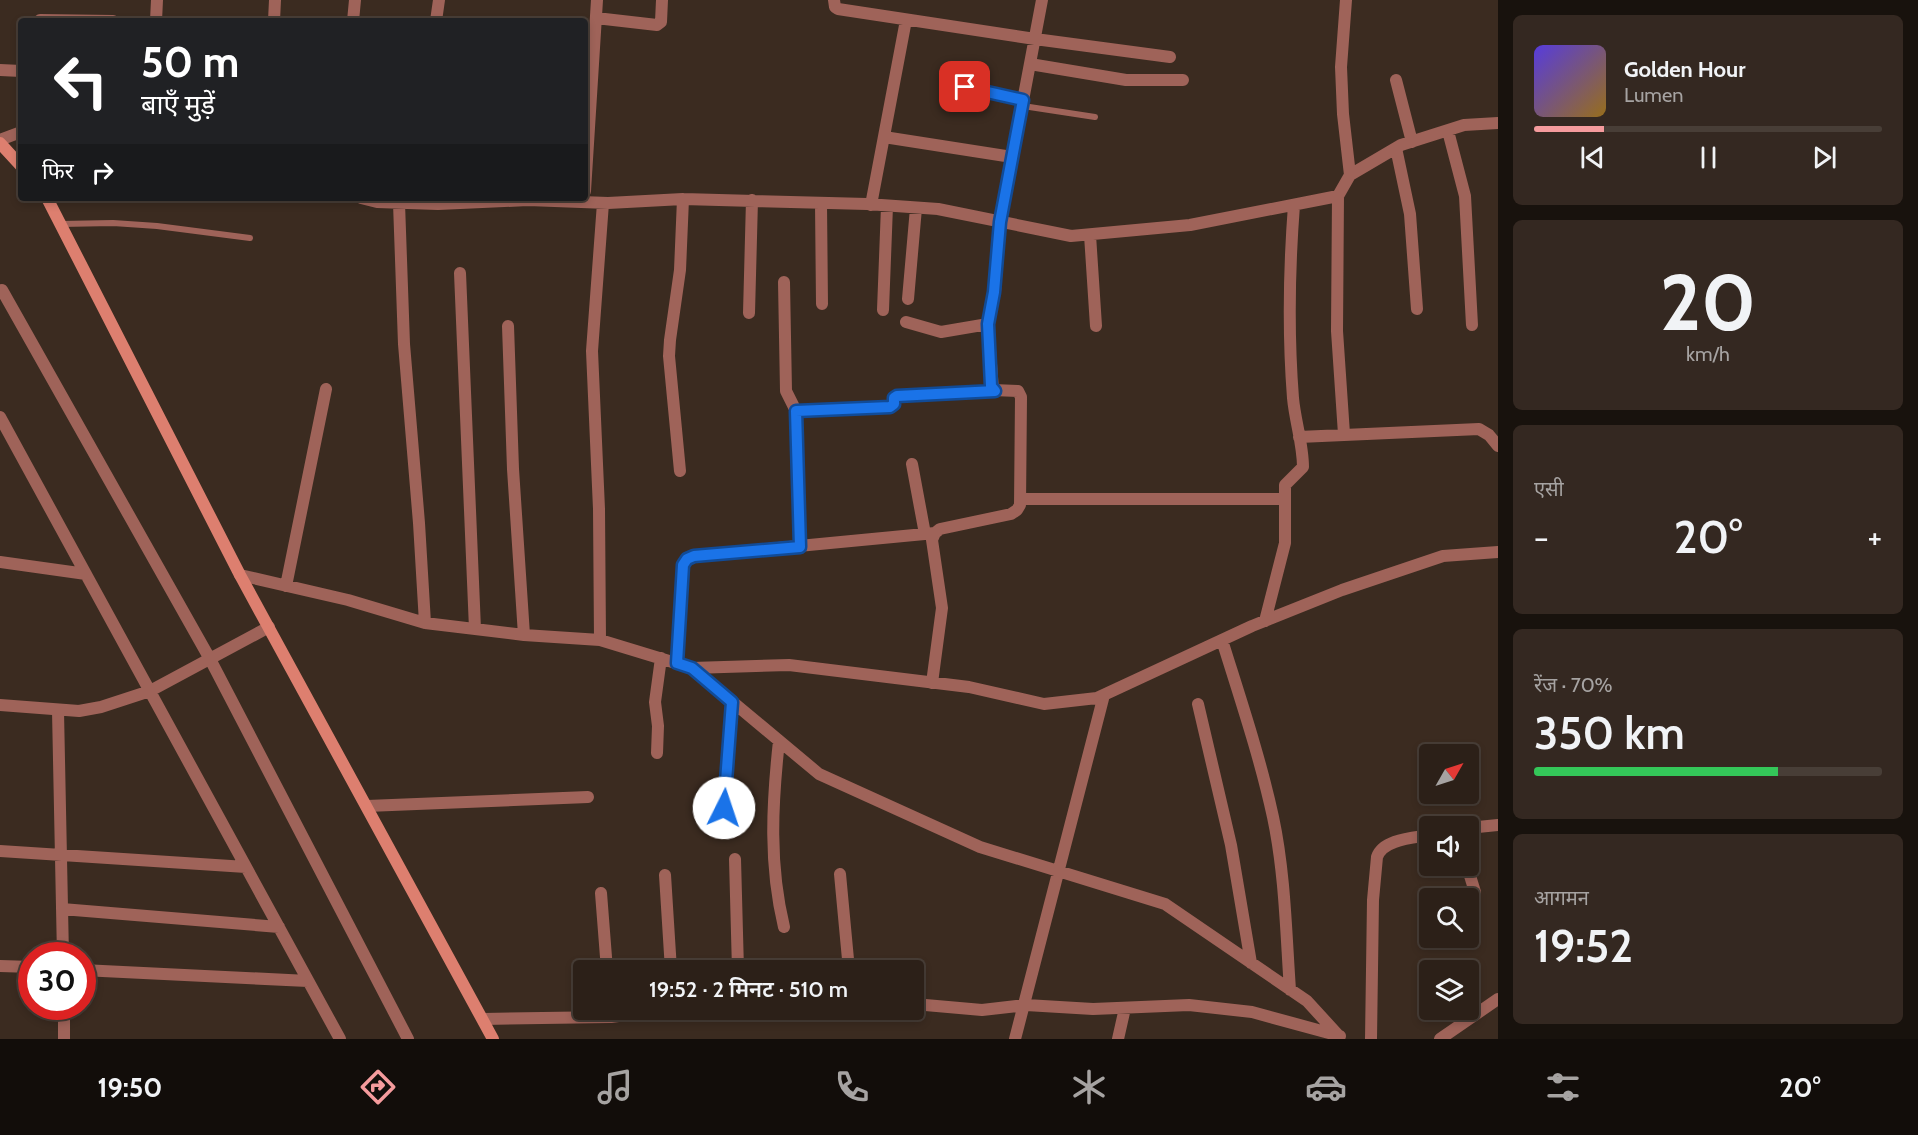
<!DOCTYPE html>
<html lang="hi">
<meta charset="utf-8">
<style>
body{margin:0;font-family:Cabin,"Noto Sans Devanagari",sans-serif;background:#342821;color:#f1f3f6;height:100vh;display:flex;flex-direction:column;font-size:22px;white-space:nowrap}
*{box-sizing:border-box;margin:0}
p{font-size:20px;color:#a6a3a2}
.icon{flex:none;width:33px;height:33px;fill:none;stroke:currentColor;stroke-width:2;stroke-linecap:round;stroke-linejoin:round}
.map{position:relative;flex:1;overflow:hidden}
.drawer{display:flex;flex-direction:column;gap:15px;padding:15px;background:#18120d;width:420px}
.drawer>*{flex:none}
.guide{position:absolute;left:18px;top:18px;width:570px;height:183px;border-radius:6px;box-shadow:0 3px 9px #0003,0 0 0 2px #483e37;background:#202124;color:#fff;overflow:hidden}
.needle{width:39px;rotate:51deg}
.controls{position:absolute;left:1419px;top:744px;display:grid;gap:12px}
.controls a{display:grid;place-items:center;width:60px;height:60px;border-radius:6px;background:#2c2018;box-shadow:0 3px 9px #0003,0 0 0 2px #483e37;font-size:30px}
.speed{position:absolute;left:18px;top:942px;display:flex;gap:12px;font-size:30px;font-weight:700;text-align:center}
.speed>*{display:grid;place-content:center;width:78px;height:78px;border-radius:50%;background:#2c2018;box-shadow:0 3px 9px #0003,0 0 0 2px #483e37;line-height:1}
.speed .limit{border:9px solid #d22;background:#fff;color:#111}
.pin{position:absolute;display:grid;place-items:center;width:51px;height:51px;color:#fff;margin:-26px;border-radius:12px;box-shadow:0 3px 9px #0006}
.me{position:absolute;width:66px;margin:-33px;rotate:4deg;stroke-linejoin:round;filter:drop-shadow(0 0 4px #0008)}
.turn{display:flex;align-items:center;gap:21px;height:126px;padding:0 24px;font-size:27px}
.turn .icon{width:78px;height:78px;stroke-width:2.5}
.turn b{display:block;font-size:42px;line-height:51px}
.then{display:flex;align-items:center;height:57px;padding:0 24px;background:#0003;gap:12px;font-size:22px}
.big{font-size:45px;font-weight:600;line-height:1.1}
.drawer .widget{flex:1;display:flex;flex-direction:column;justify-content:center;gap:9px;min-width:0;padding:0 21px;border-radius:9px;background:#342821}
.drawer .dial{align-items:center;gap:0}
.dial b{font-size:78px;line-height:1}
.song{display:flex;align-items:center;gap:18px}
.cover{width:72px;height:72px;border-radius:9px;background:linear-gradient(135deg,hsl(250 70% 55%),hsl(40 70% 35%))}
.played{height:6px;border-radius:3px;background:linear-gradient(90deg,#f59b9d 20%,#483e37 20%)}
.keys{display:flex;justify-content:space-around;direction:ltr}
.heat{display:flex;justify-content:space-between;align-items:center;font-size:33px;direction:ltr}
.charge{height:9px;border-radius:4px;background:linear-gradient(90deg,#34c759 70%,#483e37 0)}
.trip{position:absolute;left:573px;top:960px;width:351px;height:60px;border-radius:6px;background:#2c2018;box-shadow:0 3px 9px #0003,0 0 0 2px #483e37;font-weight:600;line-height:60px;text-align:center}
.tab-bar{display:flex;height:96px;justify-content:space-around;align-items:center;background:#120d0a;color:#a6a3a2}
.tab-bar .icon{width:42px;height:42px}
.tab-bar .selected{color:#f59b9d}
.tab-bar b{font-size:27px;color:#f1f3f6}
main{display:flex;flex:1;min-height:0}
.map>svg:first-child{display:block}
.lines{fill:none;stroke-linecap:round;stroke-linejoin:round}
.service{stroke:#9f6359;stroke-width:6}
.minor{stroke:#9f6359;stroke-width:12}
.tertiary{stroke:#9f6359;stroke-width:12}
.secondary{stroke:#dd7f6f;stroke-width:12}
.route-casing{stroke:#114b97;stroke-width:15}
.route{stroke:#1a73e8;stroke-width:10}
</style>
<main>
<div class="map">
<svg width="1498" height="1039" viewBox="0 0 1498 1039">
<rect width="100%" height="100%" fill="#3b2b20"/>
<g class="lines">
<path class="service" d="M1023 106 1095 117
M61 224 113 223 157 226 250 238"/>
<path class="minor" d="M834 0 835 7 838 9 1035 39 1170 57
M1346 0 1341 67 1343 114 1350 175
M596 18 657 25 661 22 662 0
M40 20 113 21
M156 21 157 0
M274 21 275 0
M353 21 355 0
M436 21 439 0
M1030 64 1126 80H1183
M0 70 21 71
M1396 80 1412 142
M946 83 1023 100
M1448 131 1465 196 1472 325
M884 137 1012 157
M0 140 21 132
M1396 148 1410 214 1417 309
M585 191 597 0
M1338 196 1337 331 1344 434
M361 198 377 202 438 204 528 200 608 203 683 199 867 204 938 209 1071 236 1190 225 1338 196 1350 175 1401 145 1464 125 1498 123
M399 203 404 344 419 523 425 623
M821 204 822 304
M871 205 906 20
M1090 235 1096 326
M460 273 475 629
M784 282 786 391 796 411 800 547
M2 290 210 659 408 1039
M908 299 916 208
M883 310 887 206
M749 313 752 200
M906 322 941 332 988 324
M508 326 513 469 524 635
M796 411 890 407 894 404V398L897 396 995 391
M0 417 340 1039
M1299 437 1479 429 1489 435 1498 446
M912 464 925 534
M680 471 669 356 670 340 680 270 683 199
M1020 499H1285
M0 562 86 574
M240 575 348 600 425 623 524 635 600 640 692 668 789 665 969 687 1044 704 1097 698 1252 626 1342 590 1443 556 1498 552
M286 586 326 389
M1265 621 1285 543V485L1303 467C1303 444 1295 421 1293 398 1288 334 1289 270 1294 205
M600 640 599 509 592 351 603 203
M1222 640C1240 698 1260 757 1273 817 1285 873 1286 933 1290 990
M677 663 683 565 687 559 694 556 935 533
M692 668 819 774 980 847 1165 904 1307 1001 1339 1036
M932 683 942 608 932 540 935 533 940 529 1011 514 1017 510 1020 505 1021 397 1018 391 993 390 988 324 995 292 1000 222 1042 0
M1198 704 1231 845 1251 963
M0 705 79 711 101 707 150 691 269 627
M58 711 63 956
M779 741C772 805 769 865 784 927
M657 753 658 726 655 702 661 658
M367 806 588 797
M724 808 733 702
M1468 828 1498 825
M0 851 246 867
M735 859 738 970
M1467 866 1475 892
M840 874 849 970
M665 875 671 970
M601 893 607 970
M62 909 279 927
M0 966 32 967
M82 970 308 981
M914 1004 982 1010 1026 1005 1093 1009 1189 1005 1252 1012 1340 1036
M64 1006V1039
M766 1010 803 1013 843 1010
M483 1019 611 1017 663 1010
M1015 1039 1104 695
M1118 1039 1125 1008
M1371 1039 1373 900 1377 857C1383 839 1414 838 1430 835"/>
<path class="tertiary" d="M1440 1039 1498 999"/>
<path class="secondary" d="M0 143 21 166
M47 198 240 575 493 1039"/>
</g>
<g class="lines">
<g class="route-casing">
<path id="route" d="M724 808 732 702 692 668 677 663 683 565 687 559 694 556 800 547 796 411 890 407 894 404V398L897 396 995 391 991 386 988 324 994 292 1000 222 1023 100 965 87"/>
</g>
<use href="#route" class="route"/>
</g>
</svg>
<div class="controls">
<a><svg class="needle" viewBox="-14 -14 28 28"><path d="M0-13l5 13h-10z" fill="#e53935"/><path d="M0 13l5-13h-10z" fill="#a6a3a2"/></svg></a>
<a><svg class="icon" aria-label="sound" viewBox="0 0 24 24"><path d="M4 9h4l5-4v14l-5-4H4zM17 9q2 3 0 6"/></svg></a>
<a><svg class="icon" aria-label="search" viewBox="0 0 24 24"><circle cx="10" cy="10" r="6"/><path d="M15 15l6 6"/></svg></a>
<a><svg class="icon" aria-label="layers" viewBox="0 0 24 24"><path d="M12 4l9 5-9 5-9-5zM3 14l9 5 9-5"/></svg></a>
</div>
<div class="speed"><div class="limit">30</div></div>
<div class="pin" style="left:965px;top:87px;background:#d93025"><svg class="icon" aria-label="arrive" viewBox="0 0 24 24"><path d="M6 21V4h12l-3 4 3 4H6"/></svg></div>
<svg class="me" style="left:724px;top:808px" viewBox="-20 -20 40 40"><circle r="19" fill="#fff"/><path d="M0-13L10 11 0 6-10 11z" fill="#1a73e8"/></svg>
<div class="trip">19:52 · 2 मिनट · 510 m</div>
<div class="guide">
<div class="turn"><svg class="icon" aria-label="left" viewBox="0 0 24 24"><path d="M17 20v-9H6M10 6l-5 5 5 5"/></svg><div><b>50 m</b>बाएँ मुड़ें</div></div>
<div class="then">फिर<svg class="icon" aria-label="right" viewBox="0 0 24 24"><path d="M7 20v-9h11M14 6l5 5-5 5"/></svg></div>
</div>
</div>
<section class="drawer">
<div class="widget">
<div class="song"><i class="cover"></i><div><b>Golden Hour</b><p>Lumen</p></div></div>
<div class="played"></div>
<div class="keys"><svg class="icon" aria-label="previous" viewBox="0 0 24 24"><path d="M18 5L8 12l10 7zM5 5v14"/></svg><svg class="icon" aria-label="pause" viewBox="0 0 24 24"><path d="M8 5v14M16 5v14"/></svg><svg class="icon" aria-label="next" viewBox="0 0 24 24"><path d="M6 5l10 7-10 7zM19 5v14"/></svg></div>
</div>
<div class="widget dial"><b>20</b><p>km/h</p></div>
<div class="widget"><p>एसी</p>
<div class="heat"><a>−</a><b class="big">20°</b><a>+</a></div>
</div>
<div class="widget"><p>रेंज · 70%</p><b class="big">350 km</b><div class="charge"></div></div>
<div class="widget"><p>आगमन</p><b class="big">19:52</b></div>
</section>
</main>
<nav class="tab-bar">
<b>19:50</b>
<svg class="icon selected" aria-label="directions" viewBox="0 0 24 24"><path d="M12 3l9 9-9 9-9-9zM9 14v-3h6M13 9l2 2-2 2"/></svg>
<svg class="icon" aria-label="music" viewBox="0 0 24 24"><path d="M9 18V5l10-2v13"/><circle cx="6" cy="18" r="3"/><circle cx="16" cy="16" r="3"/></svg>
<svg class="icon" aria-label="phone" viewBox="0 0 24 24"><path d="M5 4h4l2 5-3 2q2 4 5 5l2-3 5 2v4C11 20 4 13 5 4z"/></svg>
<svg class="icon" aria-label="climate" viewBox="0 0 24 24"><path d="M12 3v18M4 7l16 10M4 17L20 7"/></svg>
<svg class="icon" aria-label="car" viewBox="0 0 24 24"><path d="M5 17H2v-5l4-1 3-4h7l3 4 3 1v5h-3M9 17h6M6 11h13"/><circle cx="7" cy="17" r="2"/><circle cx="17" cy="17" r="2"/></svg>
<svg class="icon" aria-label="filters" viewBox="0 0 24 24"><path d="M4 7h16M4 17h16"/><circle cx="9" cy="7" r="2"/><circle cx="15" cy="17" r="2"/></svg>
<b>20°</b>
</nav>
